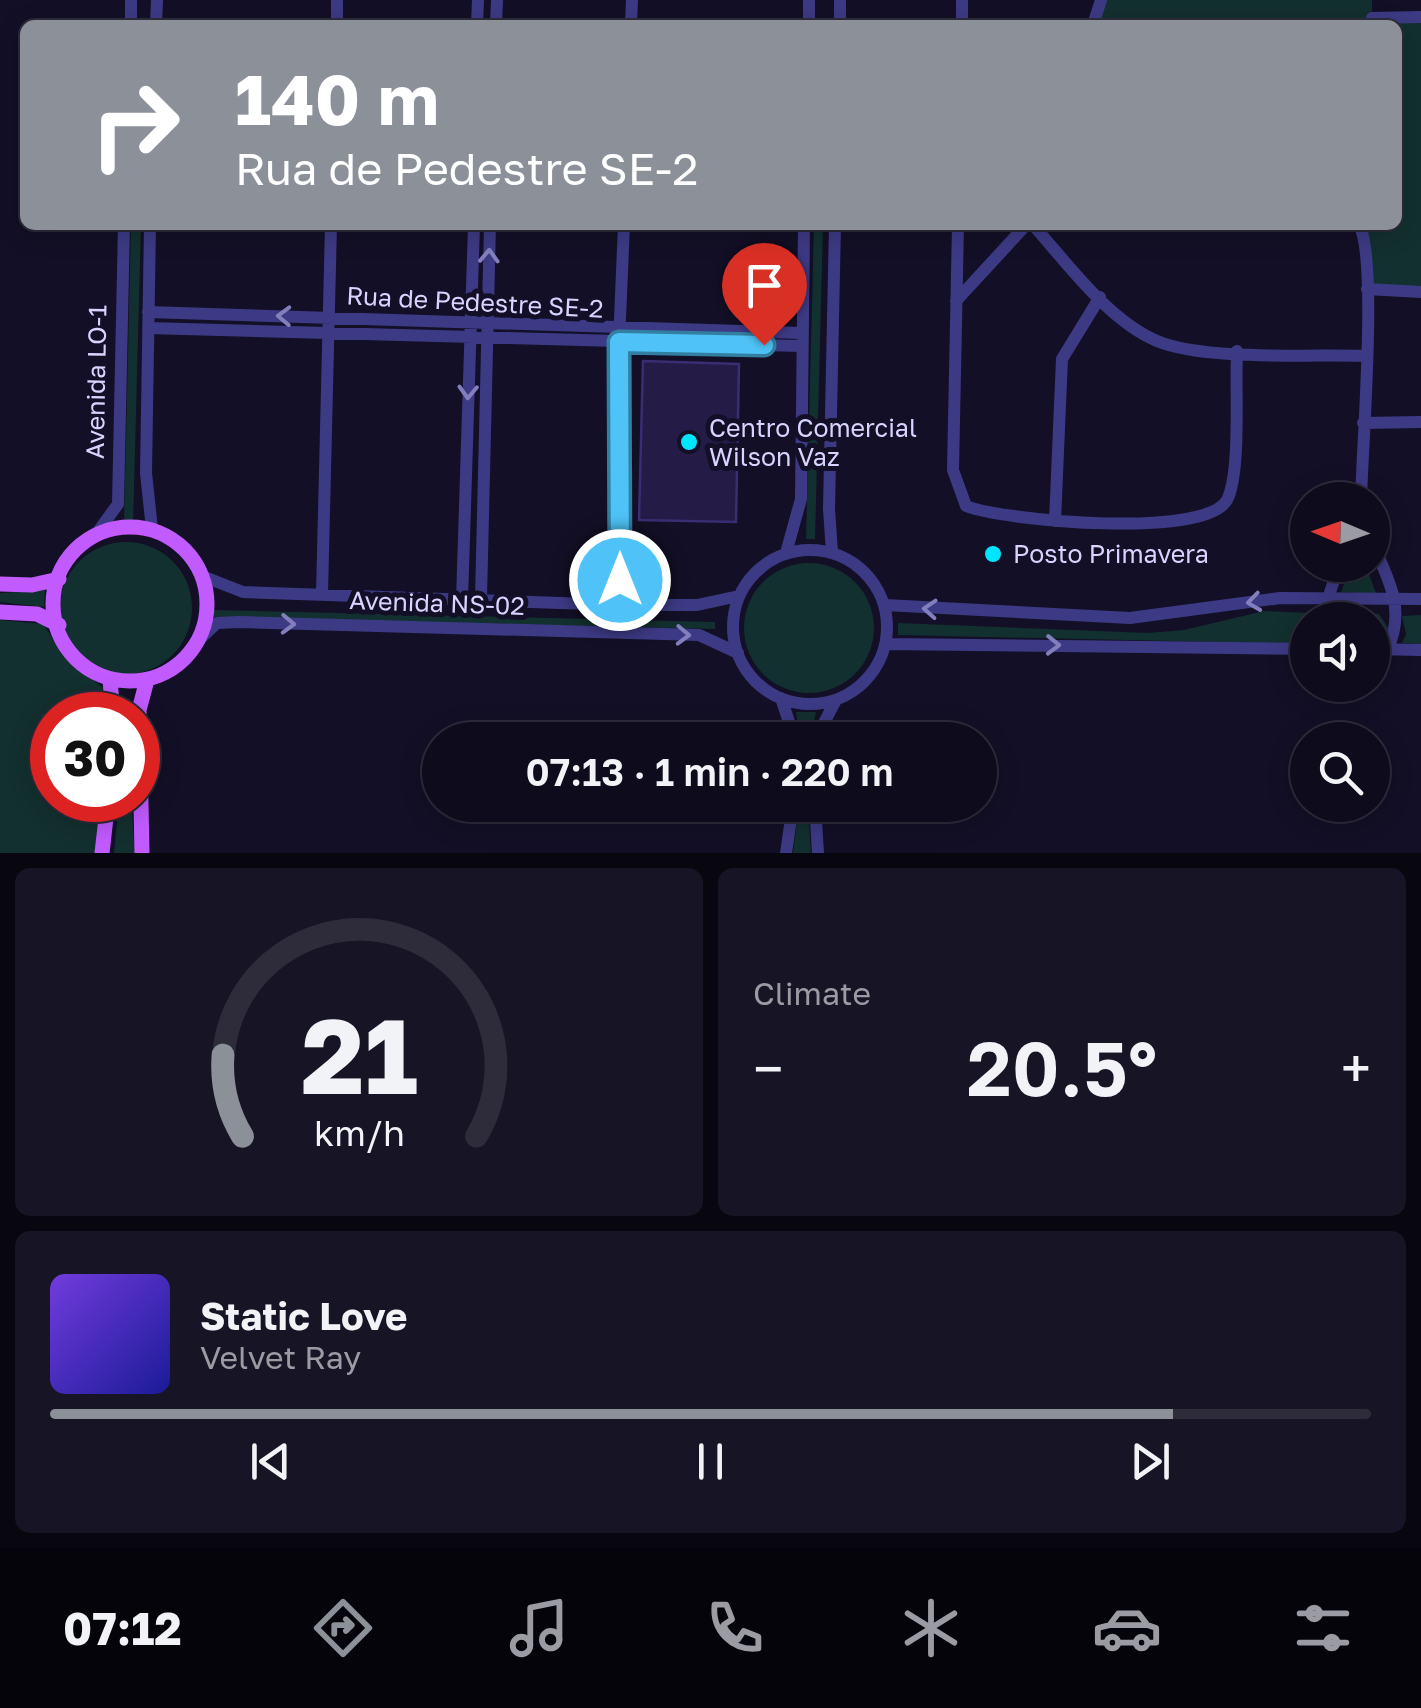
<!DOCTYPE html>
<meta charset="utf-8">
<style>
body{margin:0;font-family:"Golos Text",sans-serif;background:#171425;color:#f1f3f6;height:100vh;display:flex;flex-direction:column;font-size:38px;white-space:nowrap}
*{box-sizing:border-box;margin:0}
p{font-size:32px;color:#9b9ba3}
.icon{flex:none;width:55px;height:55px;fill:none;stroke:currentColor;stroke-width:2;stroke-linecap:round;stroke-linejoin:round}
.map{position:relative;height:853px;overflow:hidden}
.details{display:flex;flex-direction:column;gap:15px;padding:15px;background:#08060f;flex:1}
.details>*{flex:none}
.hud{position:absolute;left:20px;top:20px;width:1382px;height:210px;border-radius:15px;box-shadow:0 5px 25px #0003,0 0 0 2px #2e2b3b;background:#8c9099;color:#fff;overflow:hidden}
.needle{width:65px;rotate:272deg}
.buttons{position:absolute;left:1290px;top:482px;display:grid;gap:20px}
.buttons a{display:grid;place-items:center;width:100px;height:100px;border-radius:50%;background:#0e0b1c;box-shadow:0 5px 25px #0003,0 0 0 2px #2e2b3b;font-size:50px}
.speed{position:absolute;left:30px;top:692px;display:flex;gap:20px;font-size:50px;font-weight:700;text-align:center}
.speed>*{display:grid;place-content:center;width:130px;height:130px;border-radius:50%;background:#0e0b1c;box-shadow:0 5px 25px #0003,0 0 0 2px #2e2b3b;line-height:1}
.speed .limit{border:15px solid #d22;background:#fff;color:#111}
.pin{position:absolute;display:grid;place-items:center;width:85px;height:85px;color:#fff;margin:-102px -42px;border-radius:50% 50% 50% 0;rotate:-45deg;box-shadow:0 0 10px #0007}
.pin .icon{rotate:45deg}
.me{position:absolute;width:110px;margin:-55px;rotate:0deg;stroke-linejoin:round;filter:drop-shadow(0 0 8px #0008)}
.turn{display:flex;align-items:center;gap:35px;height:210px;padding:0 50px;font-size:45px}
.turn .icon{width:130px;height:130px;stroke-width:2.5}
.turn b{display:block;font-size:70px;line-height:85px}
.big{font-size:75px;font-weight:600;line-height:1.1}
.details .tile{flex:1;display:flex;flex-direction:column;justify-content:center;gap:15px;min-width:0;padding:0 35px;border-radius:15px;background:#171425}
.details .dial{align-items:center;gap:0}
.dial svg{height:260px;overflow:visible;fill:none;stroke:#2e2b3b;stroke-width:7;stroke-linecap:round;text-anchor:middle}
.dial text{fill:#f1f3f6;stroke:none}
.song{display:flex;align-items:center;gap:30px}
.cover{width:120px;height:120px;border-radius:15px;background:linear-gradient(135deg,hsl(260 70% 55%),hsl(240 70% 35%))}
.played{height:10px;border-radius:5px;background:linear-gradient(90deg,#8c9099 85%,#2e2b3b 85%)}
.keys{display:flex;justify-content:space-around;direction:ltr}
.heat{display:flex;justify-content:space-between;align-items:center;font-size:55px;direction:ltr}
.details .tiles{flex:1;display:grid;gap:15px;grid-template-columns:1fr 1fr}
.tile:last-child{grid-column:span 2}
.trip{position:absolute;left:422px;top:722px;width:575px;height:100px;border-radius:50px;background:#0e0b1c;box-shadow:0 5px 25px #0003,0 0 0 2px #2e2b3b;font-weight:600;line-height:100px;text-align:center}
.menu{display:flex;height:160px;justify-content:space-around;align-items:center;background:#06040b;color:#9b9ba3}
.menu .icon{width:70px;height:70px}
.menu .on{color:#8c9099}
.menu b{font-size:45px;color:#f1f3f6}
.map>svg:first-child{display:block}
.green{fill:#12302f}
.building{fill:#241b47;stroke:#3b2d73;stroke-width:2.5}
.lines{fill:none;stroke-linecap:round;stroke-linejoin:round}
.minor{stroke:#3d3a85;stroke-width:12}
.major{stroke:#c25bff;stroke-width:15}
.oneway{stroke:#837fbc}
.route-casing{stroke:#337fa1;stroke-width:25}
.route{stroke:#4fc3f7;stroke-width:18}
.poi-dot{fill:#00e5ff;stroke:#130f26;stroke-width:4}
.labels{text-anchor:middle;stroke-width:10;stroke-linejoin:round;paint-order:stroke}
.street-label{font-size:25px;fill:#d9d4ff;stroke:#130f26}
.poi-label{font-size:25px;fill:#d9d4ff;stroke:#130f26;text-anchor:start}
</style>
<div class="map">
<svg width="1421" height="853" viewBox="0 0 1421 853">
<rect width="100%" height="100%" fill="#130f26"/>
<path class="green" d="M1101 0H1372V18L1421 17V292L1367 289 1359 225H1398V25H1093Z
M131 225H141L133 525H124Z
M814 225H823L815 539H806Z
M60 608a66 66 0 1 1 132 0a66 66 0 1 1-132 0Z
M744 628a65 65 0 1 1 130 0a65 65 0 1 1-130 0Z
M1351 565H1366L1376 594 1341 592Z
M45 590 44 607 0 602V593Z
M213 610 715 622V629L213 617Z
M1264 611 1311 613 1307 644 898 635V623L1148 633 1184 630Z
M1348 612 1379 614 1389 629 1373 642 1372 620H1330Z
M1421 615V644L1402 643 1406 634 1402 616Z
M0 620 43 624 66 658 106 690V715H52V800H102L96 853H0Z
M796 712H816L810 740H801Z
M119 800H131L135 853H114Z
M799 805H808L811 853H793Z"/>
<path class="building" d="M643 361 739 364 736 522 639 520Z"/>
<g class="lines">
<path class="minor" d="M1372 18 1421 17
M131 25V0
M156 25 157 0
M337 25V0
M477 25 478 0
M496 25 497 0
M631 25 632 0
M809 25V0
M840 25V0
M962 25V0
M1093 25 1101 0
M150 225 146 473 152 529
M958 225 953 470 966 506C1004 521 1211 540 1228 498 1241 467 1235 388 1237 351
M1033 225C1068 264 1108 320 1157 341 1205 361 1311 354 1365 356
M1359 225C1378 258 1362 449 1361 500
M1367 289 1421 292
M956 301 1026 225
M148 312 801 333
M148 328 800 346
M1363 423 1421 422
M1055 521 1062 359 1100 297
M97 533 118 504 124 225
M1372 542C1388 578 1406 609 1388 648
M733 627a77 77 0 1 1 154 0a77 77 0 1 1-154 0Z
M832 552 829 509 835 225
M786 553 801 499 804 225
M202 576 243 592 620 605H697L739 596
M322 594 331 225
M481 598 490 225
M462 600 474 225
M620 605 619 342 624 225
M885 605 1130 618 1280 598 1421 599
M1321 620 1339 565
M198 641 217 623 239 622 699 635 738 653
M886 644 1308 649
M1372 649 1421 650
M781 698 795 740
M815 740 836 700
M815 805 818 853
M786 853 793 805"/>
<path class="major" d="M53 604a77 77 0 1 1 154 0a77 77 0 1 1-154 0Z
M0 584 32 585 59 579
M0 612 37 614 59 625
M110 680 113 715
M102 853 108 800
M142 853 139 710 147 680"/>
</g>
<defs><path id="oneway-chevron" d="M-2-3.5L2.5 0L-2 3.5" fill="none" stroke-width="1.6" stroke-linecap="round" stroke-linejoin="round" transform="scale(2.5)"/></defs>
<g class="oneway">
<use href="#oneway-chevron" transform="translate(489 256) rotate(-88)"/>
<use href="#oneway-chevron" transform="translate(284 316) rotate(-178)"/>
<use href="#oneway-chevron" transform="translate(468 392) rotate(92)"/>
<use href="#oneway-chevron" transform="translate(1254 602) rotate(172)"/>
<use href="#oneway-chevron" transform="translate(930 609) rotate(-176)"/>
<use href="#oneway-chevron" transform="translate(288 624) rotate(2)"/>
<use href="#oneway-chevron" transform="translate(683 635) rotate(2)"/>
<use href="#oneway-chevron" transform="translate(1053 645) rotate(1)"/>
</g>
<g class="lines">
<g class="route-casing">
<path id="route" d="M620 580 619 342 764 345"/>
</g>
<use href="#route" class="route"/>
</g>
<g class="poi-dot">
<circle cx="689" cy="442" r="10"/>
<circle cx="993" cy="554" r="10"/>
</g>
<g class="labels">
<g class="street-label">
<text transform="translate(475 302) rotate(3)" y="9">Rua de Pedestre SE-2</text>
<text transform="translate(96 382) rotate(-89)" y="9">Avenida LO-1</text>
<text transform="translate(437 603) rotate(2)" y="9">Avenida NS-02</text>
</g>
<g class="poi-label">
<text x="709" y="437">Centro Comercial<tspan x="709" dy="29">Wilson Vaz</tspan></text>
<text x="1013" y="563">Posto Primavera</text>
</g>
</g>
</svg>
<div class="buttons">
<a><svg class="needle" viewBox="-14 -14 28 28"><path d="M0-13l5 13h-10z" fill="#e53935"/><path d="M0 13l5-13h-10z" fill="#9b9ba3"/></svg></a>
<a><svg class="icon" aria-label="sound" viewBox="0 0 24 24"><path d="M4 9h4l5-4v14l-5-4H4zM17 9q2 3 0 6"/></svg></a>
<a><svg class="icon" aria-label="search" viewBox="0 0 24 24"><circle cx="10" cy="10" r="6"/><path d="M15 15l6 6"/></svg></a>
</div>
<div class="speed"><div class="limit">30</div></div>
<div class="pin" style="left:764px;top:345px;background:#d93025"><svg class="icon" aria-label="arrive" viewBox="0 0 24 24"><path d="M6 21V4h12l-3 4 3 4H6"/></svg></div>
<svg class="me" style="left:620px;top:580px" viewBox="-20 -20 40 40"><circle r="17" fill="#4fc3f7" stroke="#fff" stroke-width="3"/><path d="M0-11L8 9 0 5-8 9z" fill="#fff"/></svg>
<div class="trip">07:13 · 1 min · 220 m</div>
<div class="hud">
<div class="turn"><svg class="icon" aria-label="right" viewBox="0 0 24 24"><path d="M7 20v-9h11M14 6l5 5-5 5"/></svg><div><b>140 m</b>Rua de Pedestre SE-2</div></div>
</div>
</div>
<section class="details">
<div class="tiles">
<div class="tile dial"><svg viewBox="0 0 100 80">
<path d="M14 69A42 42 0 1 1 86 69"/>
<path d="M14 69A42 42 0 0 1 8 44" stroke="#8c9099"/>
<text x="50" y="56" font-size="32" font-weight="700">21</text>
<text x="50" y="72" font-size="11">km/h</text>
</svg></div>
<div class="tile"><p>Climate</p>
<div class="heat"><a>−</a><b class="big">20.5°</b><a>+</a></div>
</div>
<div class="tile">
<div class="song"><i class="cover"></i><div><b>Static Love</b><p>Velvet Ray</p></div></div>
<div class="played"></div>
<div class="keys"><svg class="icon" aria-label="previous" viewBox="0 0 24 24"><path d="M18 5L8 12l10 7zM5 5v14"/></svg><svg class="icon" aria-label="pause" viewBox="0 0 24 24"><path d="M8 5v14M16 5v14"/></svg><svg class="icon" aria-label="next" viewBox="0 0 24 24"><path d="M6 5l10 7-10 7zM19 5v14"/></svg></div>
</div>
</div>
</section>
<nav class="menu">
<b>07:12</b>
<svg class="icon on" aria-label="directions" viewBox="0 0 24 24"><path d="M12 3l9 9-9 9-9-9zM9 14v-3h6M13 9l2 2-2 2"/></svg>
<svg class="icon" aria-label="music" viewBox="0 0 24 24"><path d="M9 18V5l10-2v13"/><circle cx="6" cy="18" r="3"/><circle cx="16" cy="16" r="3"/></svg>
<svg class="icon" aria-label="phone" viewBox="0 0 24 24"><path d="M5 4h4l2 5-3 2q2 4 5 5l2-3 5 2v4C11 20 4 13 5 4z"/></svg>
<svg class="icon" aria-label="climate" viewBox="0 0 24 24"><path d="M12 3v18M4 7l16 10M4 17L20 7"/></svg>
<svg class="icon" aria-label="car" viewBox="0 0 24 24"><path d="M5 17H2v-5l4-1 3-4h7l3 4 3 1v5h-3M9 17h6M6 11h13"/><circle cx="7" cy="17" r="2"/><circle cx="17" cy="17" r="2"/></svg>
<svg class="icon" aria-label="filters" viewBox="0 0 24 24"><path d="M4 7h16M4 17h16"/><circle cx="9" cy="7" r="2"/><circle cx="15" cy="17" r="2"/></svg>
</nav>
